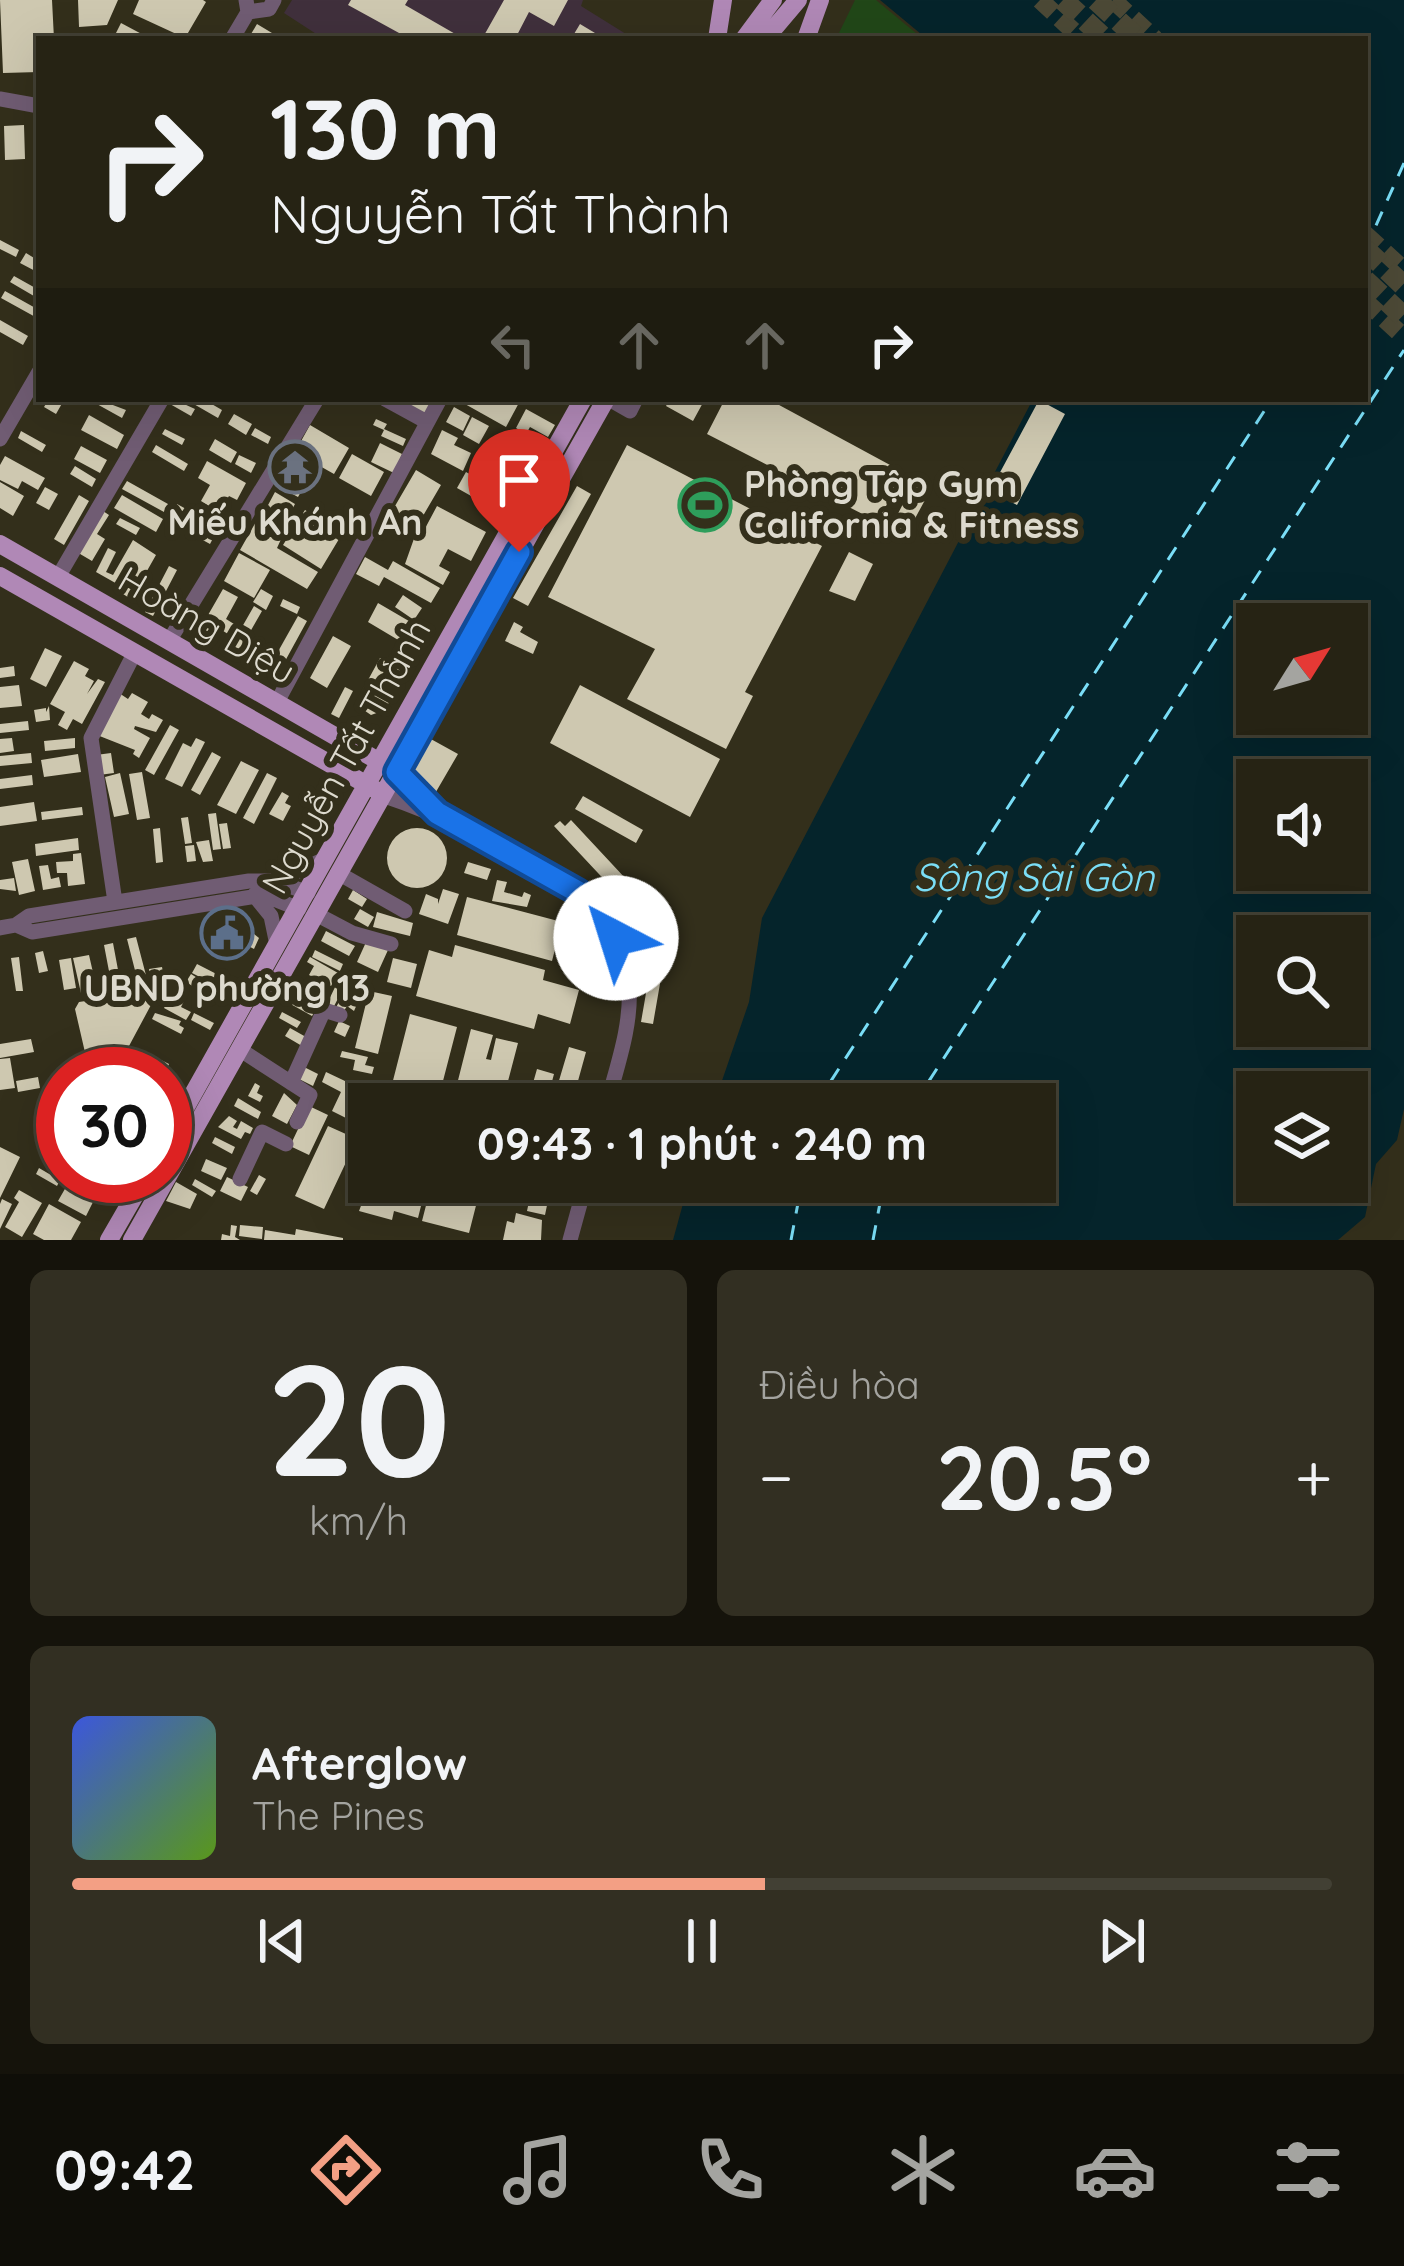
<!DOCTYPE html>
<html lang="vi">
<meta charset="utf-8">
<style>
body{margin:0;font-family:Quicksand,sans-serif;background:#322f22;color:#f1f3f6;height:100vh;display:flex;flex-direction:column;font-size:45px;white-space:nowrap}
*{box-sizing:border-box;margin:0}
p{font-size:39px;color:#a4a4a0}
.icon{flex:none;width:66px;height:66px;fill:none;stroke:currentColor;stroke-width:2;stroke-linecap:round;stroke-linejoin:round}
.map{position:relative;height:1240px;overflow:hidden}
.side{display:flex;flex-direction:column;gap:30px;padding:30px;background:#15130b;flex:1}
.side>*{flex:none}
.top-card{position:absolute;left:36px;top:36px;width:1332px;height:366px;border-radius:0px;box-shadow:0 12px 48px #0002,0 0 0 3px #424034;background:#262314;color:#f1f3f6;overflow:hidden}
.needle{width:78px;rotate:53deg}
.tools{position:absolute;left:1236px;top:603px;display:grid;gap:24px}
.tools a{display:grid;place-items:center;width:132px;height:132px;border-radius:0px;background:#262314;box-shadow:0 12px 48px #0002,0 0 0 3px #424034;font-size:60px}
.speed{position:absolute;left:36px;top:1047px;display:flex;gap:24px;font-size:60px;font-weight:700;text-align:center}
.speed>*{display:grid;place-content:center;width:156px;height:156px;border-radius:50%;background:#262314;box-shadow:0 12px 48px #0002,0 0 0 3px #424034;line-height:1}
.speed .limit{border:18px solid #d22;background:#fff;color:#111}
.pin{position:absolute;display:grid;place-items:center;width:102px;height:102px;color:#fff;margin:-123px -51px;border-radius:50% 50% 50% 0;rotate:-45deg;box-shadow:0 0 12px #0007}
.pin .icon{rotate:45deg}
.me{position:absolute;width:132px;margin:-66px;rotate:320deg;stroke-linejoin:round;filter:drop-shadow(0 0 9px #0008)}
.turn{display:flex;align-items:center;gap:42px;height:252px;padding:0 36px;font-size:54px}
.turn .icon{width:156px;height:156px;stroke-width:2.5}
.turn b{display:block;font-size:84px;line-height:102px}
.lanes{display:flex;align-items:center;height:114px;padding:0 36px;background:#0003;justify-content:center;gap:60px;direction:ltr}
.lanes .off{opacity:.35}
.big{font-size:90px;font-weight:700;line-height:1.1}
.side .widget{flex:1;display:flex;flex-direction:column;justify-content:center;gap:18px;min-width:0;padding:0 42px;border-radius:18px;background:#322f22}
.side .dial{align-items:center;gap:0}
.dial b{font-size:156px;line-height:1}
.song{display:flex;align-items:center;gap:36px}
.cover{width:144px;height:144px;border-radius:18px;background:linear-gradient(135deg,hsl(230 70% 55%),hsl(90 70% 35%))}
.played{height:12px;border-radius:6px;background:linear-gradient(90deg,#f39f84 55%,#424034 55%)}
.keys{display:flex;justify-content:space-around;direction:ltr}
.heat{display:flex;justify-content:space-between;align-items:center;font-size:66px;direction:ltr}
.side .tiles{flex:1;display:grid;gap:30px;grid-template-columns:1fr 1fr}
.widget:last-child{grid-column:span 2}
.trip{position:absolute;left:348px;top:1083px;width:708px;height:120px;border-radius:0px;background:#262314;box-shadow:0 12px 48px #0002,0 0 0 3px #424034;font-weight:700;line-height:120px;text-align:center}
.menu{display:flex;height:192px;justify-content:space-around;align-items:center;background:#0f0e08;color:#a4a4a0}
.menu .icon{width:84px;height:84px}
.menu .current{color:#f39f84}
.menu b{font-size:54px;color:#f1f3f6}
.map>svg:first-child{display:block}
.education{fill:#40303c}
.green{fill:#214718}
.water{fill:#05242b;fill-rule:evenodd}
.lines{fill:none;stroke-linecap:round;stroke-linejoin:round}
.ferry{stroke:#7adef7;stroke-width:3;stroke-dasharray:15 12;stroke-linecap:butt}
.building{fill:#cec8b0}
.major-tunnel{stroke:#4c4936;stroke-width:18;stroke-dasharray:18 9;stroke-linecap:butt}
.highway-tunnel{stroke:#4c4936;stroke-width:21;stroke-dasharray:21 10;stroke-linecap:butt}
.minor{stroke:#705c73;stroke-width:15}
.major{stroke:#b088b6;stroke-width:18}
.route-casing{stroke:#114b97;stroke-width:30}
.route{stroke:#1a73e8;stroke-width:21}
.labels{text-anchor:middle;stroke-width:12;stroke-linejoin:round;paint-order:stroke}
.poi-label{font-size:36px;font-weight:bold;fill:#dddace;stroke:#332f1b}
.street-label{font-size:36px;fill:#dddace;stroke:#332f1b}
.water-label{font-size:39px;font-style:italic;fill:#7adef7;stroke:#332f1b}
</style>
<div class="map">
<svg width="1404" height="1240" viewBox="0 0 1404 1240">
<rect width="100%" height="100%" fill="#332f1b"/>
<path class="education" d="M292 0H583L581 6 634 39H324L284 13Z"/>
<path class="green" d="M855 0H876L923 39H836Z"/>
<path class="water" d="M880 0H1404V1109L1397 1140 1376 1164 1365 1217 1338 1240H673L689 1182H1035V1104H714L749 1002 762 918 1033 399H1365V39H927ZM1257 624H1347V714H1257ZM1257 780H1347V870H1257ZM1257 936H1347V1026H1257ZM1257 1092H1347V1182H1257Z"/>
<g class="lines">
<path class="ferry" d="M1365 250 1404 163
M816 1104 1272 399
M914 1104 1404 350
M791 1240 802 1182
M873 1240 884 1182"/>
</g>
<path class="building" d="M0 0H52L54 39H39V72L3 73Z
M78 0H118L107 25 79 27Z
M139 0H203L206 2 185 38 133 14Z
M351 0H408L405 5 464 39H410L348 5Z
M504 0H568L554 26 529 12 515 39H482Z
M121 23 151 39H113Z
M257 24 282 39H248Z
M580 24 605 39H571Z
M24 125 25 159 5 160 4 126Z
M0 240 19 250 16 257 0 249Z
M26 253 39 261V273L20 263Z
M14 276 39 290V299L10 282Z
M5 291 39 310V319L1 298Z
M0 320 28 336 23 345 0 332Z
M49 399 64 400 56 414 44 407Z
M97 399 126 410 122 418 95 403Z
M173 399 195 409 191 416 170 404Z
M185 399H203L222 410 218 418Z
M397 399H436L426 416Z
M456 399H521L506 427Z
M670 399H705L693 421 666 406Z
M725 399H768L903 472 878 522 707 434Z
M1039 400 1065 414 1017 505 990 491Z
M454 407 470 416 463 431 446 422Z
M526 409 555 425 548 437 530 427 526 434 516 428Z
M234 414 252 424 246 435 228 424Z
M89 415 124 435 117 449 81 430Z
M472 417 489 426 479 444 463 435Z
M376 419 387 424 384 429 406 439 403 446 381 436 384 430 373 425Z
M310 425 349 448 334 474 295 452Z
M255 428 271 437 268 444 251 435Z
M165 429 185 439 182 445 162 434Z
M442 430 458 438 454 445 471 453 463 471 431 454Z
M21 431 46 445 42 452 18 438Z
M515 438 538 452 533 459 510 446Z
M215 439 237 452 231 463 209 450Z
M380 443 402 454 394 473 371 462Z
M156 445 188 464 184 471 152 452Z
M627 445 822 546 745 692 753 696 726 749 627 699 655 649 548 597Z
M81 446 107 460 100 473 74 459Z
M352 454 384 472 371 496 339 478Z
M239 455 256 463 251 473 235 464Z
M293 455 306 462 296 479 283 471Z
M5 456 45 478 38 490 22 481 18 489 0 480V465Z
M207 461 246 483 237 500 229 496 219 512 201 501 210 485 198 478Z
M480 462 493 470 488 479 514 494 503 514 457 488 466 472 473 476Z
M75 466 96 479 92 487 70 474Z
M416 470 441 485 413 533 388 518Z
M127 481 168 504 164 512 122 489Z
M290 481 303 488 298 497 285 490Z
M915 481 931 489 906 535 891 527Z
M0 482 24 496 13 516 0 508Z
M577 486 591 494 528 606 513 598Z
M45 487 58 494 49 510 36 503Z
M275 492 295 504 287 519 267 507Z
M79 495 89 501 64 545 54 539Z
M122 495 163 519 156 532 114 508Z
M177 504 219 527 210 544 168 521Z
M437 506 486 532 471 561 448 549 439 566 450 572 443 585 405 564 416 533 421 536Z
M100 509 109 515 97 534 105 539 92 561 75 551Z
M305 510 342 534 321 569 283 545Z
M120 518 140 528 136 535 116 524Z
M257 520 283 535 277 548 318 572 307 589 240 550Z
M133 540 156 555 131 599 123 594 126 589 96 572 108 548 116 552 106 572 113 575Z
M849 552 873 564 855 601 829 591Z
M239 553 270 570 254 598 224 581Z
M365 557 388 570 393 561 440 588 431 603 384 577 379 586 356 574Z
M169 566 177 570 153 616 145 612Z
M223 589 238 597 226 619 234 624 228 634 220 629 216 636 209 632 204 641 196 636Z
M261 589 273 596 266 610 253 602Z
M403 595 422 608 414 620 395 607Z
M283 599 300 607 297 614 280 606Z
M378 603 426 631 415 650 368 622Z
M254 606 262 611 234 660 226 655Z
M298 616 307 621 284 663 274 666 271 664Z
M514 622 523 627 520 632 538 642 533 654 505 641Z
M333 636 351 646 327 688 310 678Z
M45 648 62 656 46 687 30 679Z
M380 658 404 673 385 710 371 715 355 704Z
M74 661 89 669 85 676 94 681 87 694 98 679 105 682 82 724 73 719 67 730 58 725 65 712 50 704Z
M14 666 15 676 0 678V668Z
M19 685 22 706 0 708V687Z
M580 685 720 759 690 817 550 743Z
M345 687 353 691 339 718 331 714Z
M119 693 128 699 132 693 148 702 141 714 149 719 152 714 163 720 156 732 135 726 134 729 150 738 139 758 133 754 135 750 97 735Z
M49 706 50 720 36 722 34 710 46 708V712Z
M28 721 29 730 0 733V724Z
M170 725 179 730 154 775 145 770Z
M12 738 14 751 0 753V739Z
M75 738V748L45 751 44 741Z
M196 738 205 742 182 787 165 779 183 743 191 747Z
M429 738 458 754 433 797 417 787 411 776V766Z
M212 752 221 757 200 795 191 790Z
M31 753 32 763 0 766V756Z
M111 753 114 773 99 775 96 755Z
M78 754 81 772 44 777 41 760Z
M241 761 259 770 236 814 217 805Z
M142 772 150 818 137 820 129 774Z
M120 773 129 814 114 817 105 777Z
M267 773 277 778 254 824 243 818Z
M32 775 33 785 0 789V779Z
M282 792 289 796 285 803 291 806 283 821 269 814Z
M583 796 643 830 636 843 575 809Z
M34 802 37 821 0 826V807Z
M82 807 83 815 42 820 41 812Z
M216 813 221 849 213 850 208 814Z
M188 817 192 843 185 844 181 818Z
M571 820 639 893 627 904 554 826 560 821 565 826Z
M227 823 231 848 223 849 219 824Z
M387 858a30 30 0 1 1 60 0a30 30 0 1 1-60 0Z
M160 828 163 862 156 863 153 829Z
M78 838 79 850 36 856 35 844Z
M209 840 213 861 203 862 196 842Z
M194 845 196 861 187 862 185 846Z
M81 853 85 884 68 886 67 873H57L56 862 73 861V854Z
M28 859 35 891 19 895 12 862Z
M468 862 491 869 487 880 464 873Z
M48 865 51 879 59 877 61 887 43 890 39 866Z
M14 878 16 891 0 889V880Z
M497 880 507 882 504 892 522 897 524 892 531 895 527 907 492 901Z
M443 889 459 894 448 924 419 914 426 894 438 899V904Z
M353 890 367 899 362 907 348 899Z
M467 897 562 922 552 961 457 935Z
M360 909 374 917 368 927 354 919Z
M377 912 413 923 410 936 373 927Z
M238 914 247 928 214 951 207 941 216 935 213 931Z
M249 930 259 938 254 949 239 941Z
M326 931 355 946 349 956 321 941Z
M136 937 148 983 139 986 127 939Z
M367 940 388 950 378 972 357 962Z
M113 943 121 986 112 987 104 945Z
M455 945 545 970 543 980 579 990 570 1024 538 1014 534 1029 416 996 429 950 452 957Z
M315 950 343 964 340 971 312 957Z
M43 951 48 971 39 973 35 953Z
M89 955 97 990 81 993 73 958Z
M585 955 596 958 593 970 610 974 609 980 567 970 568 964 582 967Z
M19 957 23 991H16L11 958Z
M310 957 338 973 331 986 309 975 314 966 307 962Z
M71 958 76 988 64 990 59 960Z
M393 958 417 964 411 988 387 982Z
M197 964 236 984 231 993 192 973Z
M162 967 164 977 151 980 149 969Z
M191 974 207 984 202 992 186 982Z
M649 976 661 978 653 1024 641 1022Z
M337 983 344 987 331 1012 325 1008Z
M349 984 362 993 354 1011 347 1006 342 1014 334 1011Z
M168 989 185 999 181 1007 191 1012 186 1020 164 1008 169 999 164 996Z
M159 990 114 1074H90L75 1009 79 1002Z
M301 990 321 1000 312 1016 287 1002 291 995 297 998Z
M369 991 392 996 378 1054 355 1048Z
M282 1012 301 1022 297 1028 279 1018Z
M155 1013 181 1021 179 1025 184 1028 181 1034 152 1019Z
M194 1013 214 1023 210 1030 191 1020Z
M410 1014 457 1027 437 1104H387Z
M339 1021 350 1026 345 1037 334 1032Z
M290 1028 306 1037 302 1046 285 1036Z
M471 1029 493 1035 486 1059 491 1060 496 1038 518 1043 502 1104H452Z
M31 1039 34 1052 0 1058V1044Z
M569 1047 586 1052 573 1099 584 1104H552Z
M143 1051 169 1064 167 1069 140 1056Z
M342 1051 368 1057 365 1065 374 1067 372 1074 353 1070 355 1060 340 1057Z
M10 1058 15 1088 0 1090V1059Z
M302 1066 318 1074 313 1086 297 1078Z
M537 1069 554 1074 546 1104H527Z
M326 1072 364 1090 358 1101 363 1103 354 1122 332 1111 341 1092 322 1082Z
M38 1077 40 1088 18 1092 16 1081Z
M255 1083 260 1086 257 1093 263 1096 260 1102 248 1096Z
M284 1093 297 1105 287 1124 272 1116Z
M238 1098 261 1112 258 1119 234 1106Z
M309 1106 328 1115 309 1155 290 1146Z
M229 1116 237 1121 233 1127 237 1129 241 1121 253 1128 250 1134 245 1132 241 1139 218 1127Z
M328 1126 357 1139 324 1209 295 1196Z
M215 1137 235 1147 232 1154 212 1143Z
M0 1147 20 1157 0 1198Z
M206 1159 227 1168 221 1180 201 1171Z
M63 1165V1176H71L107 1197 103 1204 60 1180 57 1186 36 1174 39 1168 56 1178Z
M259 1175 266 1179 257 1195 250 1191Z
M227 1177 248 1187 241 1201 220 1191Z
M195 1179 216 1191 212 1197 192 1185Z
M176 1182 197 1194 190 1209 166 1201Z
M370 1182H417L415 1188 425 1190 418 1218 394 1211 392 1220 359 1211Z
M432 1182H482L469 1233 422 1221Z
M503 1182H526L520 1204 498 1198Z
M533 1182H559L558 1188 551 1186 545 1215 527 1211Z
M66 1187 93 1202 86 1216 58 1201Z
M19 1190 42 1203 22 1237 5 1227 19 1202 14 1198Z
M2 1199 12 1204 0 1229V1204Z
M49 1204 81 1222 71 1240H44L33 1234Z
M516 1213 542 1220 541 1240H503L507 1221 514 1223Z
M231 1225 237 1226 235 1237 240 1240H221L222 1234 230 1236Z
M240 1225 263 1227 262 1239 239 1236Z
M296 1229 343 1238V1240H264L265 1230 295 1235Z"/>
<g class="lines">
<path class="major-tunnel" d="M1040 0 1082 39
M1113 0 1155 39
M1365 234 1404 270
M1365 301 1404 337"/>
<path class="highway-tunnel" d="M1063 0 1105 39
M1096 0 1138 39
M1365 249 1404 286
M1365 280 1404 317"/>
<path class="minor" d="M248 12 269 9 274 0
M232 39 248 12 246 0
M0 99 39 106
M385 399 427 422
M609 399 630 411 636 399
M0 439 39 372
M58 577 162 399
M169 641 317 399
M276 704 440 399
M397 772 435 811
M382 795C443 815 521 853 575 890 603 910 627 950 629 985 632 1025 617 1066 607 1104
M338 873 405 911
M276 881 325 859
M254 895 271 916 277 945
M115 902 91 738 134 654
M316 914 352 933 391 944
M16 925 32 932 264 895 299 909
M0 928 16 925 29 916 249 881H276L308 893
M239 1049 310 1095 297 1122
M291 1083 324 1010 340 1015
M240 1179 262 1132 286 1144
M570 1240 586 1182"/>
<path class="major" d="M717 39 723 0
M744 39 773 0
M765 39 798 0
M806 39 820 0
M0 544 387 766
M0 576 376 790
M165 1144 583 399
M109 1240 146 1176
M132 1240 606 399"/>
</g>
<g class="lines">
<g class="route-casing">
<path id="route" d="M519 552 397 772 437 813 578 892 616 938"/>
</g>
<use href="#route" class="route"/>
</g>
<defs>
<g id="temple-ring" transform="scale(2.7)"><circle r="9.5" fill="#332f1b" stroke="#6b7280" stroke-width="1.5"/><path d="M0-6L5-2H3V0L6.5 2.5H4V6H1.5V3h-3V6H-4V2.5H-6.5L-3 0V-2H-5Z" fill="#6b7280"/></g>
<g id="stadium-ring" transform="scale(2.7)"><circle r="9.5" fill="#332f1b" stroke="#2e9e5b" stroke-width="1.5"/><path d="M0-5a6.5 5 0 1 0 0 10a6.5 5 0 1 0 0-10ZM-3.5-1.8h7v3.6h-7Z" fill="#2e9e5b"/></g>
<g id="civic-ring" transform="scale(2.7)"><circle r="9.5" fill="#332f1b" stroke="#5c6f8a" stroke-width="1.5"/><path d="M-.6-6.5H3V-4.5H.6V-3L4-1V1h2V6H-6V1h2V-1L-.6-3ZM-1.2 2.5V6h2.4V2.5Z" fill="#5c6f8a"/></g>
</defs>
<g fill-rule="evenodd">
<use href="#temple-ring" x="295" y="467"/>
<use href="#stadium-ring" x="705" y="505"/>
<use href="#civic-ring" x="227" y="933"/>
</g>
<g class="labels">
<g class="poi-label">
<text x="744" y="497" text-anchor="start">Phòng Tập Gym<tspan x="744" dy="41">California &amp; Fitness</tspan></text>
<text x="295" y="535">Miếu Khánh An</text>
<text x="227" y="1001">UBND phường 13</text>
</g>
<g class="street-label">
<text transform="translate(207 625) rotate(30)" y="13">Hoàng Diệu</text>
<text transform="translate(346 756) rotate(-61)" y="13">Nguyễn Tất Thành</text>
</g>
<g class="water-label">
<text x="1034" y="891">Sông Sài Gòn</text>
</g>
</g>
</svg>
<div class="tools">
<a><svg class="needle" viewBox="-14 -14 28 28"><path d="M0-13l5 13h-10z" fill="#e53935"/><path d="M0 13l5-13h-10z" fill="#a4a4a0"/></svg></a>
<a><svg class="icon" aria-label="sound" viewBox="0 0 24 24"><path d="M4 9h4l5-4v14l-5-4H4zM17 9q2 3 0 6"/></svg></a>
<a><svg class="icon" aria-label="search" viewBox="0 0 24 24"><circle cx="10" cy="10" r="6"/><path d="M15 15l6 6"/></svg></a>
<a><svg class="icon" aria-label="layers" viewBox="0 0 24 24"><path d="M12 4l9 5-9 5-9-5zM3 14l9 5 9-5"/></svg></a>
</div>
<div class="speed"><div class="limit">30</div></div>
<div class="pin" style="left:519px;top:552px;background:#d93025"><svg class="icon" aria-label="arrive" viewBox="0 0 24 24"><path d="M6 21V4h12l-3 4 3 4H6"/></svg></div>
<svg class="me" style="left:616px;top:938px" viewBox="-20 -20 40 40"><circle r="19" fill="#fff"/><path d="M0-13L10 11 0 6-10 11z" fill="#1a73e8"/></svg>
<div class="trip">09:43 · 1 phút · 240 m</div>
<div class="top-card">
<div class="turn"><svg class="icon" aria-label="right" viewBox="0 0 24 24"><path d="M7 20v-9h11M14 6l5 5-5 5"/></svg><div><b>130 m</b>Nguyễn Tất Thành</div></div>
<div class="lanes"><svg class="icon off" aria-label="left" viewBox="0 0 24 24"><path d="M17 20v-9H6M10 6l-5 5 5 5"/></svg><svg class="icon off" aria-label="ahead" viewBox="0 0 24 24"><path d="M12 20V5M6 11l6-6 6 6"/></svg><svg class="icon off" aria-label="ahead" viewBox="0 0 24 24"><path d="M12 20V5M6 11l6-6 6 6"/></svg><svg class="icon" aria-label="right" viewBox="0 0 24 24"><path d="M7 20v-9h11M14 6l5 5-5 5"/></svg></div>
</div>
</div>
<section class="side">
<div class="tiles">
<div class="widget dial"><b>20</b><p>km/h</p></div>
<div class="widget"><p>Điều hòa</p>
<div class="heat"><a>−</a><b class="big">20.5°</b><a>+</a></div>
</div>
<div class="widget">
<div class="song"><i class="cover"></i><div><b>Afterglow</b><p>The Pines</p></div></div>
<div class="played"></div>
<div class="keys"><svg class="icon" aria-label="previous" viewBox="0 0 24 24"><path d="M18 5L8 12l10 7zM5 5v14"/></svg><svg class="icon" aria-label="pause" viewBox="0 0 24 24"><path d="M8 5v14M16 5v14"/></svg><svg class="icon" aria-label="next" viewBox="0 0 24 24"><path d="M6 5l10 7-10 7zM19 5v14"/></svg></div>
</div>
</div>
</section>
<nav class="menu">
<b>09:42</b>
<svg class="icon current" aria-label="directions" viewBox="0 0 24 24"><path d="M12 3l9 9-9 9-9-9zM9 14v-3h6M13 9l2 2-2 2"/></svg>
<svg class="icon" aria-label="music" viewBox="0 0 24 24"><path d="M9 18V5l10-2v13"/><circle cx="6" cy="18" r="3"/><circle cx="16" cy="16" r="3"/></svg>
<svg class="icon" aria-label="phone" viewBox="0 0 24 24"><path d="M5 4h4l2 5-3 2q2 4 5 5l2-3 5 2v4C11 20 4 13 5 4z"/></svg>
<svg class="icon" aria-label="climate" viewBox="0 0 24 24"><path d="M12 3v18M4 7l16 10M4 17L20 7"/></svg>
<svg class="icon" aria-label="car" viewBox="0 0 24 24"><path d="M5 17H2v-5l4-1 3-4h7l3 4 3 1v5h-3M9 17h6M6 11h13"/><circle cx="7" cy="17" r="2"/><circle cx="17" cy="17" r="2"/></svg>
<svg class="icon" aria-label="filters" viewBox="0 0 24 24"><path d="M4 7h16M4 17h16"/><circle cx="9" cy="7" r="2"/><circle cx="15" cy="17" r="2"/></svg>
</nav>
